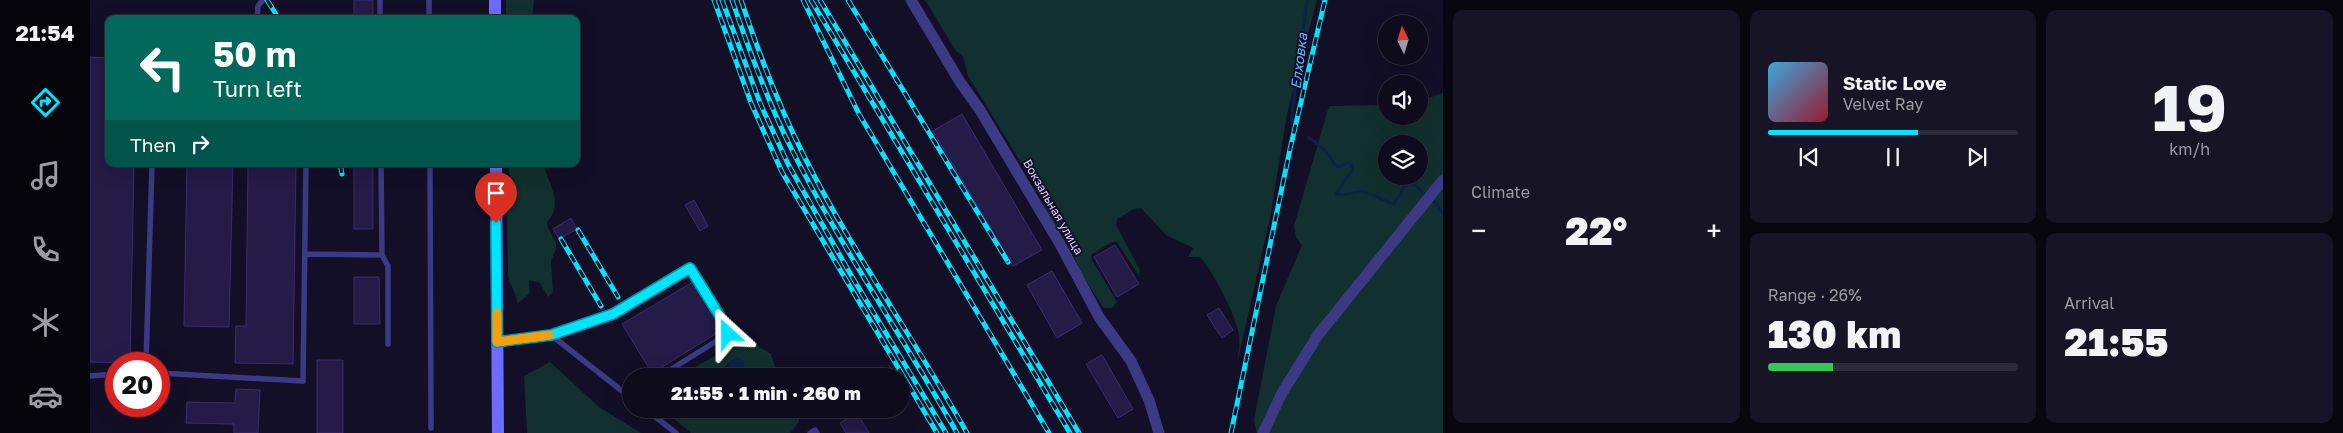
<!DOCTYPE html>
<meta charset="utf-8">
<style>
body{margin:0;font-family:"Golos Text",sans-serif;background:#171425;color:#f1f3f6;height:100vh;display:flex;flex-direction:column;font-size:19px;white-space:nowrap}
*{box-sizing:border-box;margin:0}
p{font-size:16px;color:#9b9ba3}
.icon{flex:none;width:28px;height:28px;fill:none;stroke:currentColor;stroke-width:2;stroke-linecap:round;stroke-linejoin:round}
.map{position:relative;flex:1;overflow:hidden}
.sheet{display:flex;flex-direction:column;gap:10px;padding:10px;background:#08060f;width:900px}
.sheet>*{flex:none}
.guide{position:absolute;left:15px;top:15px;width:475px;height:152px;border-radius:10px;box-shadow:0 5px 20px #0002,0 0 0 1px #2e2b3b;background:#00695c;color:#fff;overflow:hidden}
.needle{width:32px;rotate:356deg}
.fabs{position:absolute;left:1288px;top:15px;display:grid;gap:10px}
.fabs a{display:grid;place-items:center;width:50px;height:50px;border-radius:50%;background:#0e0b1c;box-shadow:0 5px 20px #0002,0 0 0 1px #2e2b3b;font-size:25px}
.speed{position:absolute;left:15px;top:352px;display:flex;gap:10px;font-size:25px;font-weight:700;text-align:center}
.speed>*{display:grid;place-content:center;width:65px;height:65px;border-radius:50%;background:#0e0b1c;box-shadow:0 5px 20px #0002,0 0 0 1px #2e2b3b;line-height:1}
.speed .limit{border:8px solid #d22;background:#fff;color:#111}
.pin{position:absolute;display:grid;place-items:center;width:42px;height:42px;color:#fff;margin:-51px -21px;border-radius:50% 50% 50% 0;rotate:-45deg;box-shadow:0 0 5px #0007}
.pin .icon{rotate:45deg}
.me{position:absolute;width:55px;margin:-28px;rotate:336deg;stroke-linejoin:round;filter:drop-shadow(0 0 4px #0008)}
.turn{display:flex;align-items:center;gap:18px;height:105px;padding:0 25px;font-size:22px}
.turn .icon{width:65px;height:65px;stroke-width:2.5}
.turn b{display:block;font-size:35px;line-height:42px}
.then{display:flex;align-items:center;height:48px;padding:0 25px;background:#0003;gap:10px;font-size:19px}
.big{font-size:38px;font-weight:800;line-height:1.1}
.sheet .card{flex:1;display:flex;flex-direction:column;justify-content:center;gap:8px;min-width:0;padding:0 18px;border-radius:10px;background:#171425}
.sheet .dial{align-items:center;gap:0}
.dial b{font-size:65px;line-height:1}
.song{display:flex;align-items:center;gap:15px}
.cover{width:60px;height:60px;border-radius:8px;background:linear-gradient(135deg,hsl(200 70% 55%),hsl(350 70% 35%))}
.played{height:5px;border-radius:2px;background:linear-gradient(90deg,#00e5ff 60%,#2e2b3b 60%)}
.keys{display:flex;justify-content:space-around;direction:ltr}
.heat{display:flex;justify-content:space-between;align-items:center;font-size:28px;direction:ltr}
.charge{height:8px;border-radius:4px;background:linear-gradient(90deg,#34c759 26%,#2e2b3b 0)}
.sheet .tiles{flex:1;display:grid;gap:10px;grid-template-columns:repeat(3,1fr)}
.card:first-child{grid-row:span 2}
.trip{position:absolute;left:532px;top:368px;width:288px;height:50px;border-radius:25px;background:#0e0b1c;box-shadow:0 5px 20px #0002,0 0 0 1px #2e2b3b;font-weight:800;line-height:50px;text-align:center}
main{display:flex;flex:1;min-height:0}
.tab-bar{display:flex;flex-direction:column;width:90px;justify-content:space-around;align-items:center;background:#06040b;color:#9b9ba3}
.tab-bar .icon{width:35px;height:35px}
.tab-bar .active{color:#00e5ff}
.tab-bar b{font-size:22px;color:#f1f3f6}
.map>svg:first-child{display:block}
.green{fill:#12302f;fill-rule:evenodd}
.water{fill:#0c2248}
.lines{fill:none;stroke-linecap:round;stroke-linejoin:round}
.stream{stroke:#0c2248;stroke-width:3}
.building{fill:#241b47;stroke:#3b2d73}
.lane{stroke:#3d3a85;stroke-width:5.5}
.street{stroke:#3d3a85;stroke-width:11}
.secondary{stroke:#6f6bff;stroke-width:12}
.rail-casing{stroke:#00e5ff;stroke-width:5}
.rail{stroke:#130f26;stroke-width:3;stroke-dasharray:9;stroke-linecap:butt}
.route-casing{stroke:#0095a6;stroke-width:12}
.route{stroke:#00e5ff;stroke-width:9}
.slow{stroke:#f59e0b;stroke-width:9}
.labels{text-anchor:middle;stroke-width:4;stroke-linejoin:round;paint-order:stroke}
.street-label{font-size:12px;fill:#d9d4ff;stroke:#130f26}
.water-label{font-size:14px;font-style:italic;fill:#62b6ff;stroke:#130f26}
</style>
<main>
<nav class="tab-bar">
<b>21:54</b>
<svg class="icon active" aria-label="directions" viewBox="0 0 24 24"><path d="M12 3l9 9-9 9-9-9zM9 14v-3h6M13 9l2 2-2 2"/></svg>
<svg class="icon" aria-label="music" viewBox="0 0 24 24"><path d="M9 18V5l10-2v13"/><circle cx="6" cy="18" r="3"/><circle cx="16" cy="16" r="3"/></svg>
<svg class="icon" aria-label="phone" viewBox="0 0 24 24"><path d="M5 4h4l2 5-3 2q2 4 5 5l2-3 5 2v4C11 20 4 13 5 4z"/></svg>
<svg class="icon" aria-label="climate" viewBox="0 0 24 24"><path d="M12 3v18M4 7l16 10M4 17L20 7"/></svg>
<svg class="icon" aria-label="car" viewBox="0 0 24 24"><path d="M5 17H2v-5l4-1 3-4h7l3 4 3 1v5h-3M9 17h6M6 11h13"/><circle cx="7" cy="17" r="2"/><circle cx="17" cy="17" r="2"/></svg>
</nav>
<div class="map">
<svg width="1353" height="433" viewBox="0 0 1353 433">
<rect width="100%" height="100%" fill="#130f26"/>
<path class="green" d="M416 0H444L442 19H416Z
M835 0H1227L1197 114 1180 218 1147 364C1148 355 1150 345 1149 336 1147 317 1123 271 1110 257H1098L1103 248 1076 235 1051 208 1044 209 1027 219 1026 225 1050 270 1049 276 1027 242H1022L1001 255 1002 260 1027 302 1022 308H1014L990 272 979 244 965 225 956 210 947 186 941 179 878 76 873 56 866 51Z
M1353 93V433H1167L1164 420 1186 306 1212 245 1206 237 1204 226 1239 106 1296 105V116H1329V101ZM1296 144H1329V176H1296Z
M418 164H453C459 184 474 205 457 222L458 228 466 242V249L461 261 463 292 458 297 450 283 439 280 440 293 427 304C427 293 420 286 418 276L417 206 421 184Z
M652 341H659L681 354 688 376H659L654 370V364L641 361 624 376H597L603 368Z
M460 362 509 407 551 433H437L434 376Z
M572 409 595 411 611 409 619 411 622 409H694L709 414V422L700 433H601Z"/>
<path class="water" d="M648 357 654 361V370L659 376H624L626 371 636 368 642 359Z"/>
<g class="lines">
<path class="stream" d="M1201 122 1217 0
M1218 137C1225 142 1232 147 1238 154 1242 159 1242 163 1248 167L1259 163 1262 165V170L1246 194C1256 197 1265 190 1274 192 1285 194 1293 201 1304 204L1315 186 1319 184 1325 185 1336 196
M1341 199 1345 202 1353 214"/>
</g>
<path class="building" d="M264 0H283V19H264Z
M0 57 19 58V164H44L40 363 0 362Z
M872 114 952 250 923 266 843 131Z
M97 164H143L139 327 94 326Z
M158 164H206L203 364 145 363 146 326H156Z
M264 164H283V229H264Z
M604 200 618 226 610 231 595 205Z
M481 218 487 229 469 239 463 229Z
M1025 245 1049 284 1027 297 1004 257Z
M962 271 992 323 967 338 937 285Z
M264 277H289L290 324H264Z
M603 282 632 330 562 373 532 324Z
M1129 308 1143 330 1132 338 1117 315Z
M1012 355 1043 409 1028 418 996 364Z
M227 360H253V433H227Z
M146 389 170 390 168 433H144V424L96 423 97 402 145 403Z
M767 413 779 433H756L750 423Z"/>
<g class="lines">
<path class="lane" d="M290 0V19
M339 0V19
M167 19 168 6 173 0
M291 164 292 255 298 266V344
M340 164 341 428
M215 254 292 255
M461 335 541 398
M407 342 461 335 523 314 600 268 636 326 638 334 570 376
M56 364 62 164
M69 373 213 381 216 164
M0 376 26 374
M555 409 586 433
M720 433 725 430 727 433"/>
<path class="street" d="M821 0 870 82 890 110 970 244 1009 317 1041 361 1059 400 1069 433
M1173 433 1192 393 1228 335 1353 180"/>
<path class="secondary" d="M405 0V19
M406 164 408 433"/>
<g class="rail-casing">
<path id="rail" d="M177 0 189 19
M624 0 661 103 692 172 847 433
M632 0 670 103 698 164 761 275 856 433
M642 0C659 50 677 100 701 148 750 246 813 337 867 433
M651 0C669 54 689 107 715 158 763 253 825 340 877 433
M713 0 769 114 959 433
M721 0 980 433
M730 0 989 433
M758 0 918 262
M250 164 252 174
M488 230 528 297
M471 239 511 306
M1141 433 1200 149 1235 0"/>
</g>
<use href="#rail" class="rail"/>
</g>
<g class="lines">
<g class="route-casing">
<path id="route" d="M406 223 407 342 461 335 523 314 600 268 636 326 638 334"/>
</g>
<use href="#route" class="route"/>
<path class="slow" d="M407 313V342L459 335"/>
</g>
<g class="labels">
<g class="street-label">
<text transform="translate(963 207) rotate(60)" y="4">Вокзальная улица</text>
</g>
<g class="water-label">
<text transform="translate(1209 61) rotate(-83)" y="5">Елховка</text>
</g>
</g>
</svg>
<div class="fabs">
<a><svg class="needle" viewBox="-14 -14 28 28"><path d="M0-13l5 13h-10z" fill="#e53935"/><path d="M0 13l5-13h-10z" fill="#9b9ba3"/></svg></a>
<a><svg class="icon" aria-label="sound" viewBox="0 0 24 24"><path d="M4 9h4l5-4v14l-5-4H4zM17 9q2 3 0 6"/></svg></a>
<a><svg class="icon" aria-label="layers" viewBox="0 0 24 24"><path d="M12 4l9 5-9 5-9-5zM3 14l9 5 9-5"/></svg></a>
</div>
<div class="speed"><div class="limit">20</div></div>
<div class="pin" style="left:406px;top:223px;background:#d93025"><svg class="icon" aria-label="arrive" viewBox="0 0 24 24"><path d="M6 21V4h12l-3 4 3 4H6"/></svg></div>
<svg class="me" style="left:638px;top:334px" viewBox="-20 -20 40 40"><path d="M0-17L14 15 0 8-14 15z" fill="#00e5ff" stroke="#fff" stroke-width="4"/></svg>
<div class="trip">21:55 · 1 min · 260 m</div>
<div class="guide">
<div class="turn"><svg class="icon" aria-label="left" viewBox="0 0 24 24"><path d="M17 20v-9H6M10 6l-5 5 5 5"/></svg><div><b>50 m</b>Turn left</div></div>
<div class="then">Then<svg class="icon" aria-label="right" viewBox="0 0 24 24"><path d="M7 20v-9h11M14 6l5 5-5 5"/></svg></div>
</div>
</div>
<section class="sheet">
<div class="tiles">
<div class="card"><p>Climate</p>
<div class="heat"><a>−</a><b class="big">22°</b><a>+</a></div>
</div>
<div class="card">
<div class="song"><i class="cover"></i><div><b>Static Love</b><p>Velvet Ray</p></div></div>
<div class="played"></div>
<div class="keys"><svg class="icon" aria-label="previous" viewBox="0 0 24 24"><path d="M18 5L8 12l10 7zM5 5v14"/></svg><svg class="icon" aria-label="pause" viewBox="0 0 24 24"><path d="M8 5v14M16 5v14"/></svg><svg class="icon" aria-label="next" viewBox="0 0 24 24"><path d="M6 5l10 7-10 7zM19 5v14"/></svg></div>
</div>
<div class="card dial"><b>19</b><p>km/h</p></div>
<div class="card"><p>Range · 26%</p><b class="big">130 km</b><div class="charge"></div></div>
<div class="card"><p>Arrival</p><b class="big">21:55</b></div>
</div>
</section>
</main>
